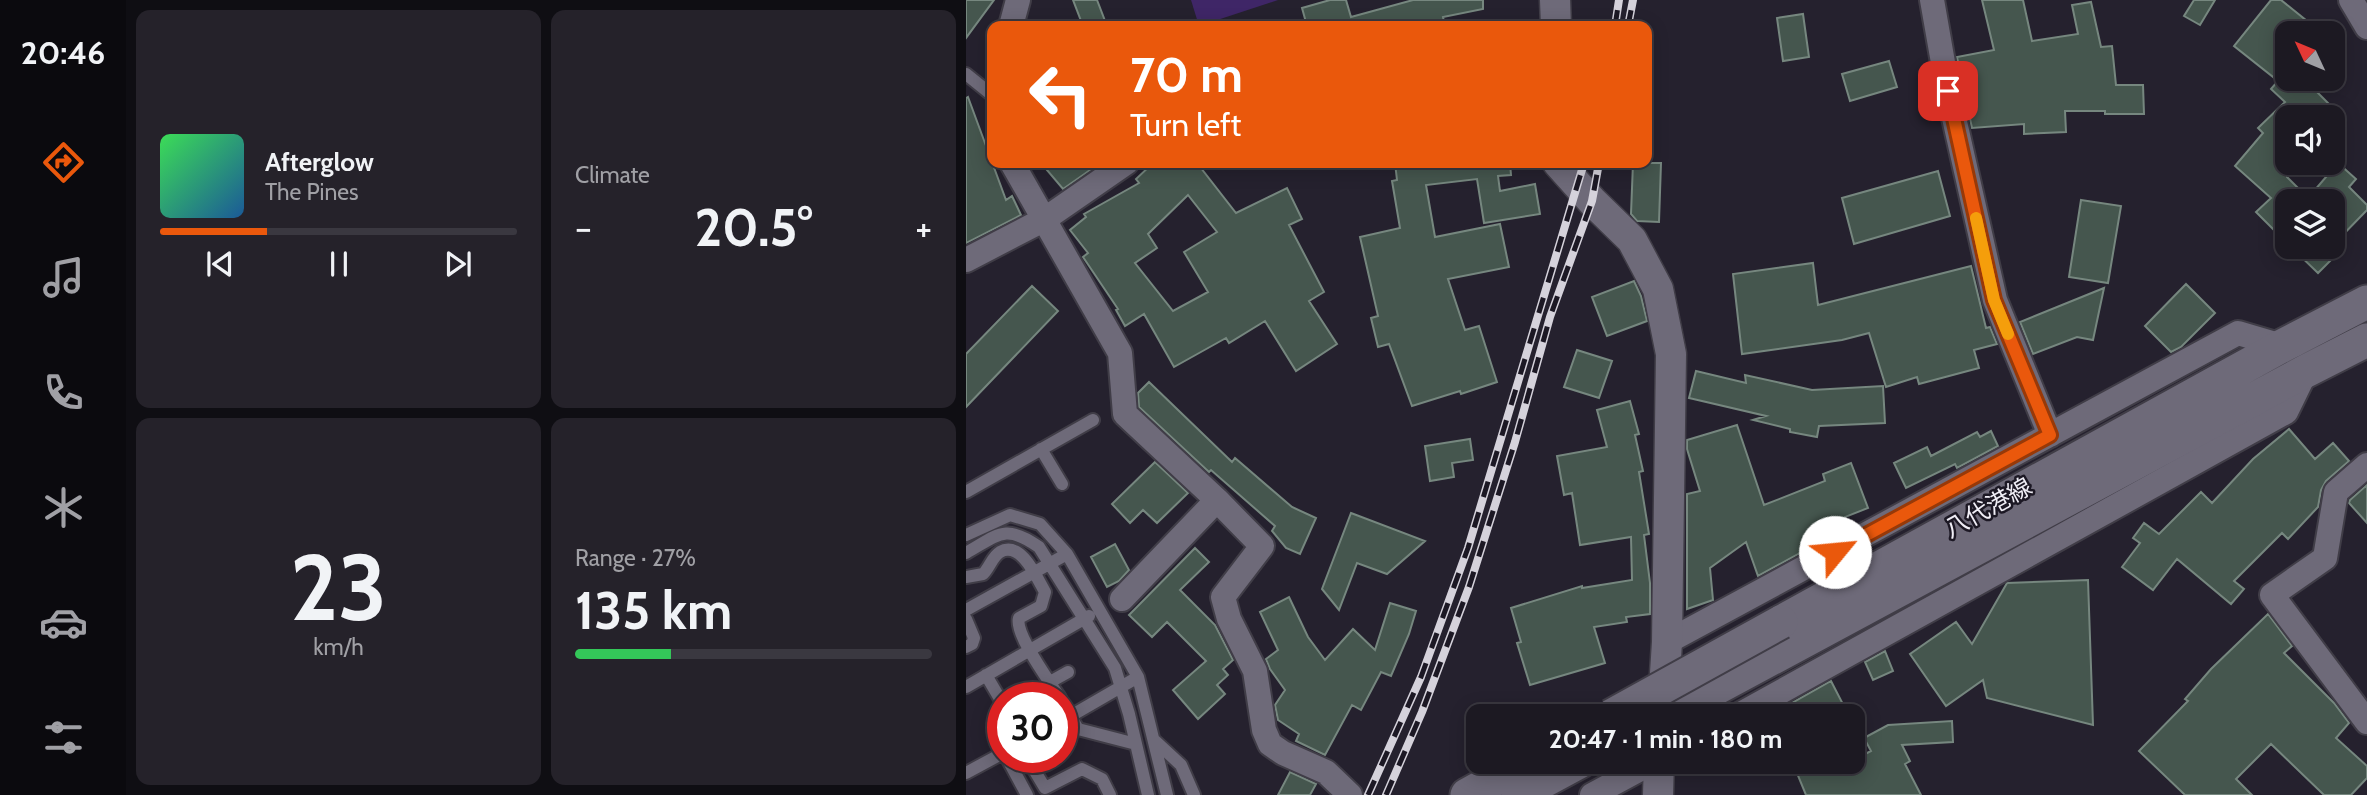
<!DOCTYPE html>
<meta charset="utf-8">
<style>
body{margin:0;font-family:Cabin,"Noto Sans JP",sans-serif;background:#25222a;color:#f1f3f6;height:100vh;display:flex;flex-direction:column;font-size:26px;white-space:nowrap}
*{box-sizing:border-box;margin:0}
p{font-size:23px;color:#a0a0a5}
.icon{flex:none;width:38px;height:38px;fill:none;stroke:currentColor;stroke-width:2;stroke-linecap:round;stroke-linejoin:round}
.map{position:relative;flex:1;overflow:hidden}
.sheet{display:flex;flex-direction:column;gap:10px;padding:10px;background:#0f0e13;width:840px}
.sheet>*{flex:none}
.guide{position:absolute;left:21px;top:21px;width:665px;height:147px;border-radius:14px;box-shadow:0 4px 18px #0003,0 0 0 2px #3a3840;background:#ea580c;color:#fff;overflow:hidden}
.needle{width:46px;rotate:314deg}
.buttons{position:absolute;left:1309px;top:21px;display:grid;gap:14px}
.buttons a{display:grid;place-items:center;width:70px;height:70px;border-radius:14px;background:#1c1922;box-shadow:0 4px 18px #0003,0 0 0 2px #3a3840;font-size:35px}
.speed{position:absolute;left:21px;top:682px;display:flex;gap:14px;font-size:35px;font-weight:700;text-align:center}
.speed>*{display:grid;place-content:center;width:91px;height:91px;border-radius:50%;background:#1c1922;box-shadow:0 4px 18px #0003,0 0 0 2px #3a3840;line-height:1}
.speed .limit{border:10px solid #d22;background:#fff;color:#111}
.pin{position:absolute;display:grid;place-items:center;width:60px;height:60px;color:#fff;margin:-30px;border-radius:14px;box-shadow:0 4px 10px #0006}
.me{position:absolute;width:77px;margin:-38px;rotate:62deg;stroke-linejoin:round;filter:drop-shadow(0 0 5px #0008)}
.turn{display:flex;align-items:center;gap:24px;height:147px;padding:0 28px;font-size:32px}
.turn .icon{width:91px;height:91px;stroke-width:2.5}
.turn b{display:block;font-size:49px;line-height:60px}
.big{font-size:52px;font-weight:700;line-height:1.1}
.sheet .widget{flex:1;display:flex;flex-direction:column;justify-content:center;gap:10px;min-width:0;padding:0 24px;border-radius:14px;background:#25222a}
.sheet .dial{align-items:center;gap:0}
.dial b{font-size:91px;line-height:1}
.song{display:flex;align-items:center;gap:21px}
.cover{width:84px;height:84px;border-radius:10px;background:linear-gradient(135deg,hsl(130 70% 55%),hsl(210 70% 35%))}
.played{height:7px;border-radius:4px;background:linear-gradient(90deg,#ea580c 30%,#3a3840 30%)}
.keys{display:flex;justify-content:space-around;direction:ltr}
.heat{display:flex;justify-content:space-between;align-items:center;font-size:38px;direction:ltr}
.charge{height:10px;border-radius:5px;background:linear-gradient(90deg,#34c759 27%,#3a3840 0)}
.sheet .tiles{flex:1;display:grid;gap:10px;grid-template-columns:repeat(2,1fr)}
.trip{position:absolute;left:500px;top:704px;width:399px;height:70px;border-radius:14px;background:#1c1922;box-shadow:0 4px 18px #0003,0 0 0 2px #3a3840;font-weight:700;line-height:70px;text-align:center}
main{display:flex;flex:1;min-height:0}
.dock{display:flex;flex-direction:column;width:126px;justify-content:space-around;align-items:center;background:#0b0a0e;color:#a0a0a5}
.dock .icon{width:49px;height:49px}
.dock .active{color:#ea580c}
.dock b{font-size:32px;color:#f1f3f6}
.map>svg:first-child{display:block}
.green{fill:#3f2667}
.building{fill:#45564e;stroke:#76877f;stroke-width:2;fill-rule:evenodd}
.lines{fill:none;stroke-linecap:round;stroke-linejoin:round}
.service-casing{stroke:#403d47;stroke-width:16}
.minor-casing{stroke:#403d47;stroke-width:28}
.tertiary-casing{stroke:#403d47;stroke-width:33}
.secondary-casing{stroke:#403d47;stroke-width:37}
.service{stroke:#6e6a79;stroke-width:12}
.minor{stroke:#6e6a79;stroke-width:24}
.tertiary{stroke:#6e6a79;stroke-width:30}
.secondary{stroke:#6e6a79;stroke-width:33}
.rail-casing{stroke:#d5d2db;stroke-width:8}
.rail{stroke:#1c1824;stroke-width:5;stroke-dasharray:16;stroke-linecap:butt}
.secondary-bridge-casing{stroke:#403d47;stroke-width:37;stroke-linecap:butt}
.secondary-bridge{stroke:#6e6a79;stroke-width:33}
.route-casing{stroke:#983908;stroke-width:18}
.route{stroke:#ea580c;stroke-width:12}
.slow{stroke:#f59e0b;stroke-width:12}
.labels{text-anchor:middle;stroke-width:5;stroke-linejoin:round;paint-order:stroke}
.street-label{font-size:24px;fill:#f0eef6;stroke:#1c1824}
</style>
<main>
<nav class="dock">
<b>20:46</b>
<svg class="icon active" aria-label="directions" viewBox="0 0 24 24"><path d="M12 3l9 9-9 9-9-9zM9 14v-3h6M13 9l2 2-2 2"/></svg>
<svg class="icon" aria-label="music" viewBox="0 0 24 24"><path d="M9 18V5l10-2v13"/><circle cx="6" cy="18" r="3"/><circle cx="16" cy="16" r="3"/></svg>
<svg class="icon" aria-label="phone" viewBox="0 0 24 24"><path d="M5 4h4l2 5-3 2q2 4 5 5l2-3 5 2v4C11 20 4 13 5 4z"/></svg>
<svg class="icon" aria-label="climate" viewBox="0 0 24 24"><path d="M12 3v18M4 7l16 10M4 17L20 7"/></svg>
<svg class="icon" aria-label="car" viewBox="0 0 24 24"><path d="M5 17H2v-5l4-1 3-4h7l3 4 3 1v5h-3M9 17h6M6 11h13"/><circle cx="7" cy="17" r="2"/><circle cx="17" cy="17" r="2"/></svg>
<svg class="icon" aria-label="filters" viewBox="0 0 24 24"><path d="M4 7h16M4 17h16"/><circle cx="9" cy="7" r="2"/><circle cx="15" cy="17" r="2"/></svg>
</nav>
<section class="sheet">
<div class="tiles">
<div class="widget">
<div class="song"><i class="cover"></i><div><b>Afterglow</b><p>The Pines</p></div></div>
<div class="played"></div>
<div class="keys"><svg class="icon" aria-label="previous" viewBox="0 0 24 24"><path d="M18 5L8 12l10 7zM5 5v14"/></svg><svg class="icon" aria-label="pause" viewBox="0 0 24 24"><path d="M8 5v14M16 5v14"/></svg><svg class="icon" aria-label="next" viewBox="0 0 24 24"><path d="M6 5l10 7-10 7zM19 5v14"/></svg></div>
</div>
<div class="widget"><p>Climate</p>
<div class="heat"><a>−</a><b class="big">20.5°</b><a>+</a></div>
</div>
<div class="widget dial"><b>23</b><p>km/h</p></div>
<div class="widget"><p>Range · 27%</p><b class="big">135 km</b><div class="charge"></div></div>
</div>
</section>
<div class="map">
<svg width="1401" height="795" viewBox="0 0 1401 795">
<rect width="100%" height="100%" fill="#25212e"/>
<path class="green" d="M225 0H312L233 26Z"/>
<path class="building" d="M0 0H28L0 38Z
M107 0H131L141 26H117Z
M364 0H380L385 17 447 0H517V9L477 17 479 26H341L336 8Z
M1016 0H1057L1066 41 1112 34 1106 5 1125 2 1135 47 1146 46 1150 85H1177L1178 114H1139V111H1099L1100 132 1058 134V124L1006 128 991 57 1028 50Z
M1228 0H1249L1234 25 1218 16Z
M1305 0H1315L1341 21 1331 33H1321V79H1333L1343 90 1346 87 1364 105 1352 117H1321V177L1342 198 1372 163 1390 179 1383 187 1401 205V210L1367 245V201H1321V243L1290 212 1305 198 1269 166 1297 133 1292 128 1319 102 1305 89 1312 81 1268 46Z
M837 14 843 57 817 61 811 18Z
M923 61 931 87 884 101 876 74Z
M2 97 40 200 46 196 55 215 0 243V98Z
M75 163H134L97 189Z
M187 163H231L270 213 321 188 336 219 323 225 358 292 343 301 371 344 330 371 299 321 263 343 260 338 208 367 178 314 159 326 150 310 152 309 117 257 122 253 104 230 120 217 118 214 173 183 170 179ZM222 195 251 232 218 252 242 292 207 311 169 263 191 248 182 234Z
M429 163H544L545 175 532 176 534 191 569 184 574 214 518 223 511 179 460 185 469 237 534 224 543 267 482 279 499 330 513 326 531 382 495 394 494 391 446 406 423 344 412 347 405 318 412 316 394 237 434 228 426 181 431 180Z
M667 163H695L693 222 671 221 665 214Z
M972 171 984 216 888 244 876 198Z
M1115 200 1155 206 1142 283 1103 277Z
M1325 247H1378L1352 273Z
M847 263 852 305 1005 266 1020 328 1024 327 1031 344 1008 350 1013 368 953 384 951 377 920 387 903 333 876 340 776 354 767 274Z
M668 281 675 296 681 321 641 336 626 297Z
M1220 284 1249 313 1215 347 1205 352 1179 326Z
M66 286 92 311 0 407V354Z
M1138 288 1127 340 1111 337 1067 354 1054 322Z
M611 350 646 361 633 398 598 387Z
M730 371 780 383 779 375 846 390 917 386 919 423 853 426 851 437 824 432V429L787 420 800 416 723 398Z
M183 382 266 462 269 458 326 507 350 518 334 554 320 548 306 531 309 526 245 470 243 472 173 407 172 393Z
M664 401 673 434 669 435 677 471 673 472 683 534 678 535 684 583V614L660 617 661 622 628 627 639 663 564 685 551 643 555 642 545 608 616 586V588L666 580 665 537 614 545 606 493 598 495 591 456 641 447 631 410Z
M771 425 798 505 859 481 857 474 885 463 902 508 851 528 856 541 792 576 780 542 744 568 747 600 721 609V494L734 491 721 449V440Z
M1323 429 1349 459 1367 443 1383 461 1360 481 1355 490 1352 507 1322 539 1316 533 1268 581 1278 589 1265 604 1211 559 1187 590 1156 567 1174 543 1167 538 1178 523 1193 534 1235 492 1246 503 1287 459Z
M1025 431 1032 446 991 468 989 464 940 488 928 463 961 447 965 456 1011 432 1014 437Z
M504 439 507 460 486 463 488 477 464 481 459 446Z
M189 462 222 493 191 523 177 510 164 523 146 504Z
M1401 485V523L1383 503 1384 500Z
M385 513 459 541 421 574 391 563 373 610 356 589Z
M149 544 163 570 153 581 141 587 125 557Z
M229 548 243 562 214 590 249 625 267 660 257 669 262 675 251 685 259 694 232 719 207 690 240 661 201 622 186 637 163 615Z
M1122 580 1127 725 1021 698 1017 680 980 706 944 654 990 622 1006 644 1041 583Z
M323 597 342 637 359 660 387 629 409 650 424 603 450 611 443 634 425 676 415 672 395 710 386 705 359 755 330 741 333 734 312 720 309 705 319 690 304 669 300 659 312 650 294 612Z
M1302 614 1326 646 1318 653 1368 703 1383 723 1370 738 1401 766V778L1385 795H1358L1305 744 1270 779 1286 795H1219L1173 751 1222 701 1219 699 1245 669Z
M919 651 927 671 907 680 899 662Z
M865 681 883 716H824L819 707Z
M986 721 987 742 936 745 944 761 939 764 955 795H840L826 761H863L867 771 905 751 898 738 922 725Z
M324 772 350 784 344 795H312Z"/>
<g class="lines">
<g class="service-casing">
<path id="service" d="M0 74 26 95
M75 449 96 484
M0 492 127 420
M0 535 44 515 74 524 101 554 172 677 201 795
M0 553C32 535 39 523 73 547L149 668 163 714 182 795
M0 577 17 574C24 567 26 557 34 552 55 540 71 578 79 592L75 606 53 618C48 634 84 682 94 698
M0 610 101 554
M0 619 8 638 6 644 0 647
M20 675 37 704
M84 682 102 672
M0 687 123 616
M54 698 61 695
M96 702 112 729 170 744
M96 721 172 677
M188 740 215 765 228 795
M41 758 61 795
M61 758 79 788 116 769 136 779 144 795
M0 773 37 753"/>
</g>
<g class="minor-casing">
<path id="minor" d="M966 0 982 91 1029 300 1084 435
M1385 0 1401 27
M45 26 52 0
M46 163 154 353 159 414 251 500 296 546 257 597 263 619 289 671 298 730 304 744 317 753 360 772 384 795
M0 260 79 219 160 163
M1401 465 1370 492 1359 558 1306 595 1401 722
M156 599 251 500
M701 642 1272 333 1316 346
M771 716 1320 412 1340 371
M626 795 689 761"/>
</g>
<g class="tertiary-casing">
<path id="tertiary" d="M589 0 590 26
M592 163 626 201 666 240 692 289 705 354 701 642 697 705
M692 795 693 761"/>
</g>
<g class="secondary-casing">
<path id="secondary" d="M815 622 1316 346 1401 302
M699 716 1340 371 1401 340
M501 795 562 761
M552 795 615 761"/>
</g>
<use href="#service" class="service"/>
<use href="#minor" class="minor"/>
<use href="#tertiary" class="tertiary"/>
<use href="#secondary" class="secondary"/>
<g class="rail-casing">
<path id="rail" d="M649 26 653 0
M662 26 667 0
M402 795 455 677 502 548 618 163
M420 795 456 712 503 587 549 442 584 317 626 201 633 163"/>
</g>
<use href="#rail" class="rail"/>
<g class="secondary-bridge-casing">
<path id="secondary-bridge" d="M645 716 815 622"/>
</g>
<use href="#secondary-bridge" class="secondary-bridge"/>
</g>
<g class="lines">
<g class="route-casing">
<path id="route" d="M869 552 1084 435 1028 300 982 91"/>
</g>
<use href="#route" class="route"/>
<path class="slow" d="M1010 218 1028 300 1042 334"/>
</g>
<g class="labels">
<g class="street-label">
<text transform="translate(1022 508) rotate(-29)" y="8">八代港線</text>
</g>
</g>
</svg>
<div class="buttons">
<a><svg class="needle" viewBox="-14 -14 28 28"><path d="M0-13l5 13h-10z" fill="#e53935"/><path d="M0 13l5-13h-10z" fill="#a0a0a5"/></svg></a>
<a><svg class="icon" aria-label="sound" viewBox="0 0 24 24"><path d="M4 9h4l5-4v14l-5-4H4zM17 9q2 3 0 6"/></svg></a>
<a><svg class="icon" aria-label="layers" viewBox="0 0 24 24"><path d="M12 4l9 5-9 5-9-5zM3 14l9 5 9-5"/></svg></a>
</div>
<div class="speed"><div class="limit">30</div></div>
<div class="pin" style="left:982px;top:91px;background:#d93025"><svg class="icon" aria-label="arrive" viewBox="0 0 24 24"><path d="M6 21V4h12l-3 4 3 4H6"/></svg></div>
<svg class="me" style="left:869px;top:552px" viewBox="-20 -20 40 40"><circle r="19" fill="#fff"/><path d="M0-13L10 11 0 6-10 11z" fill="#ea580c"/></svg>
<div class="trip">20:47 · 1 min · 180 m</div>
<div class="guide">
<div class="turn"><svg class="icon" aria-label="left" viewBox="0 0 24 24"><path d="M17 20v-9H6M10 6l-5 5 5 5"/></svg><div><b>70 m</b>Turn left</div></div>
</div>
</div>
</main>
